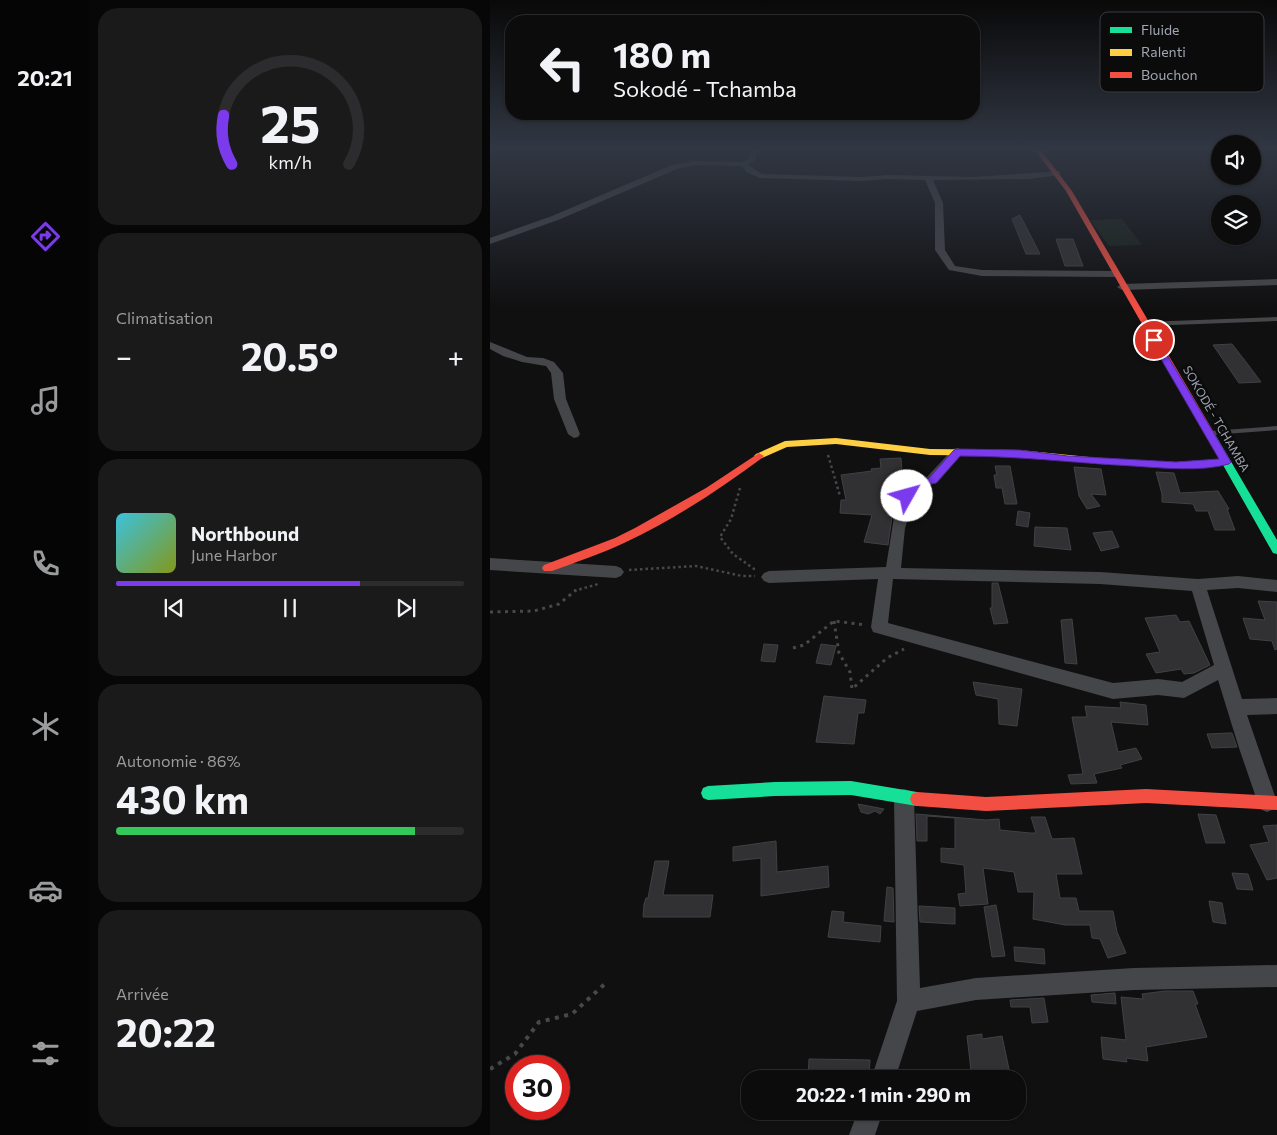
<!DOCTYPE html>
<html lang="fr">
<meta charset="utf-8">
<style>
body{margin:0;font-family:Commissioner,sans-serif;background:#1a1a1b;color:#f1f3f6;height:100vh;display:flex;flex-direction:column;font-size:19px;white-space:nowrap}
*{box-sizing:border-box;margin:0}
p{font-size:16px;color:#9a9b9d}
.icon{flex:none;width:28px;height:28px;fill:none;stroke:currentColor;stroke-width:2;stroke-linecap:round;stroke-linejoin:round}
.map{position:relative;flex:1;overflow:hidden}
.panel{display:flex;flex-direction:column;gap:8px;padding:8px;background:#070707;width:400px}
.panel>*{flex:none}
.hud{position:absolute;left:15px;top:15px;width:475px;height:105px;border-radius:20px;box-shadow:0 1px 4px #0004,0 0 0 1px #2c2c2e;background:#0c0c0d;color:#f1f3f6;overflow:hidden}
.fabs{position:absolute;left:721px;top:135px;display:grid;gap:10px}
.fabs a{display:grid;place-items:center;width:50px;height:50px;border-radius:50%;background:#0c0c0d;box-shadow:0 1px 4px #0004,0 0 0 1px #2c2c2e;font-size:25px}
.speed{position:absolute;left:15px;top:1055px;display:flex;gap:10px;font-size:25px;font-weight:700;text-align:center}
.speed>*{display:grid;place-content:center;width:65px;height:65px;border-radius:50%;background:#0c0c0d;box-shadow:0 1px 4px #0004,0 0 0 1px #2c2c2e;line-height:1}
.speed .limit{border:8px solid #d22;background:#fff;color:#111}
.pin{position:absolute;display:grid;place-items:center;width:42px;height:42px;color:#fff;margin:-21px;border:2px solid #fff;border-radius:50%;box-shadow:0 1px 5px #0007}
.me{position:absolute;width:55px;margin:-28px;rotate:52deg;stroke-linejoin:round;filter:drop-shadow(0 0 4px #0008)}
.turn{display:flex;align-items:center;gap:18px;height:105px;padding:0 25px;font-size:22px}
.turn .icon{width:65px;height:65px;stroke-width:2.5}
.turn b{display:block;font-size:35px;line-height:42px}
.big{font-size:38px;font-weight:700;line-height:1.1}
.panel .card{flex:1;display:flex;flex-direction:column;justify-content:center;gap:8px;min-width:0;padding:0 18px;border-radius:20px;background:#1a1a1b}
.panel .dial{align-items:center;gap:0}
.dial svg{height:130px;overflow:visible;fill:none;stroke:#2c2c2e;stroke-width:7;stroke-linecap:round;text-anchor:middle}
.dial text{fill:#f1f3f6;stroke:none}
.song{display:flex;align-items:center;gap:15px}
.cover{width:60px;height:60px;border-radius:8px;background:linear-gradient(135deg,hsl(190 70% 55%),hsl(70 70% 35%))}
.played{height:5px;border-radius:2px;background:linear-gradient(90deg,#7c3aed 70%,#2c2c2e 70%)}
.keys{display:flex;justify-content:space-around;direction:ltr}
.heat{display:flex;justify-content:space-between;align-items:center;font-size:28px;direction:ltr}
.charge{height:8px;border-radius:4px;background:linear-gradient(90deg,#34c759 86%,#2c2c2e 0)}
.trip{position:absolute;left:251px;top:1070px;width:285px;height:50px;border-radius:20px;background:#0c0c0d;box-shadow:0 1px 4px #0004,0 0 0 1px #2c2c2e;font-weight:700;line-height:50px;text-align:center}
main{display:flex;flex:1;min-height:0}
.tabs{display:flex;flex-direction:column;width:90px;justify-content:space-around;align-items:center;background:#050505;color:#9a9b9d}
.tabs .icon{width:35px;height:35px}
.tabs .selected{color:#7c3aed}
.tabs b{font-size:22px;color:#f1f3f6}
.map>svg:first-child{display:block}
.green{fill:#1a211b}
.building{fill:#313133;stroke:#404144}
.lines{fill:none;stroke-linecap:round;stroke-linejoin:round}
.path-far2{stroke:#46484b;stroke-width:2.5;stroke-dasharray:2.5 3;stroke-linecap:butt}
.path-far1{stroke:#46484b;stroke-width:3;stroke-dasharray:3 4.5;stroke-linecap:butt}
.path{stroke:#46484b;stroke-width:4;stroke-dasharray:4 5.5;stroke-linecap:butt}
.lane{fill:#454649;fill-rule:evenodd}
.street{fill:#454649;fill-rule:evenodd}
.fast{fill:#16e098;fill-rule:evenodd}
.slow{fill:#ffcf43;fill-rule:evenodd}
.jam{fill:#f24e42;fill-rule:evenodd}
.route{fill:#7c3aed;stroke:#51269a}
.labels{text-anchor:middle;stroke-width:5;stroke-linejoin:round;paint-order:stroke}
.far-street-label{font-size:12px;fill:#a1a6b2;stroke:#0b0b0c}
.key{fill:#0b0b0c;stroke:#383a3e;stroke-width:1}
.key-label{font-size:14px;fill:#a1a6b2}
</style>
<main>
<nav class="tabs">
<b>20:21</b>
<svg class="icon selected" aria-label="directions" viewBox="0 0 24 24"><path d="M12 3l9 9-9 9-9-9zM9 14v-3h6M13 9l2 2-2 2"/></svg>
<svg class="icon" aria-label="music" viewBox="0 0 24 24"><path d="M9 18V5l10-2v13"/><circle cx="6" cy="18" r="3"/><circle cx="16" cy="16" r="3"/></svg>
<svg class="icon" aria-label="phone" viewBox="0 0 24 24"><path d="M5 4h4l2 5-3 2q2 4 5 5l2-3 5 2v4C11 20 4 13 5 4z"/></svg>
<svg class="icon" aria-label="climate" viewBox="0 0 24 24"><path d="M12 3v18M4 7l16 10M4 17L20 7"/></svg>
<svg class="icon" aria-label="car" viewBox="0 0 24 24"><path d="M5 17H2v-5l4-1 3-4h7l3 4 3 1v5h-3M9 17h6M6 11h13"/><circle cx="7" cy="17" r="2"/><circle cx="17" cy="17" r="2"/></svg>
<svg class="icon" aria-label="filters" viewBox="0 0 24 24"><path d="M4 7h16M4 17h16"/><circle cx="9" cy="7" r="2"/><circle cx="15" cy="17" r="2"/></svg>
</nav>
<section class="panel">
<div class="card dial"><svg viewBox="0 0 100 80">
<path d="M14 69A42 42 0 1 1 86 69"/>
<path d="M14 69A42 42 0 0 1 9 39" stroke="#7c3aed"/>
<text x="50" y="56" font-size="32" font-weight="700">25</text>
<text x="50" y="72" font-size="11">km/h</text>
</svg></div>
<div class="card"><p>Climatisation</p>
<div class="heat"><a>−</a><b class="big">20.5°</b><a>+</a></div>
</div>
<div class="card">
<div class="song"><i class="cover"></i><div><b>Northbound</b><p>June Harbor</p></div></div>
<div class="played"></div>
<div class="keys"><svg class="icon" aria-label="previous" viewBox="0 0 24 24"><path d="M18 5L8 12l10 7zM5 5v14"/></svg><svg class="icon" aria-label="pause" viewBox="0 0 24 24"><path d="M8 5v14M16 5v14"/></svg><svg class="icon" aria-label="next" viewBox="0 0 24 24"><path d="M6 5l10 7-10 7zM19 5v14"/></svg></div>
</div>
<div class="card"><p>Autonomie · 86%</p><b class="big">430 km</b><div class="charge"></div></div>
<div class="card"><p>Arrivée</p><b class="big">20:22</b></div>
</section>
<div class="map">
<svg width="787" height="1135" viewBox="0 0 787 1135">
<rect width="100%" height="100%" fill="#101011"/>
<path class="green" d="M632 219 652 245 619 246 600 220Z"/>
<path class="building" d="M530 215 550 254H536L522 219Z
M566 239H583L593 266H575Z
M742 344 756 362 771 382 749 383 723 345Z
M411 458 413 485 402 517 398 545 374 542 382 515 350 513 351 500H356L351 475 382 471 381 469 391 468 390 459Z
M505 466H520L527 504H515L512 488H506L504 475H507Z
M584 467 611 469 616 495 601 494 610 506 597 509 589 496Z
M666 472 684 473 690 493 728 491 739 509H737L745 530H725L718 511H706L703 504 672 502V494Z
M528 511 540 513 538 527 526 525Z
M545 527 577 528 581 550 544 546Z
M622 531 629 547 611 551 603 533Z
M502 583H508L518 623 504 624 500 608H502Z
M768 601 787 602V649L785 650 782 641 760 639 753 618 775 620Z
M686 615 690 622 699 621 720 665 704 673 694 674 691 669 666 673 656 654 670 652 655 618Z
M582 619 587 664 575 663 571 620Z
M274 644 288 645 285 662 271 661Z
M331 644 346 646 341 665 326 663Z
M483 682 532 689 527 726 509 724 508 699 486 695Z
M334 696 376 700 374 713H368L364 744 326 742Z
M630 702 656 705 658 725 621 722 628 752 646 748 652 759 630 765 632 768 604 774 607 783 581 784 578 775 593 774 582 717H597L595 706 631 708Z
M739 733H742L747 747 722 748 717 734Z
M368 804 394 809 390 814 385 811 378 814 371 812Z
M426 814 496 820 509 819 510 830 540 833H546L541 817H555L562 839 584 838 592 874H566L570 898H586L589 911H623L627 932 636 953 618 958 610 939 602 938 600 925H575L543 919 544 892H528L524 872 493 868 498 904 470 906 468 894 476 893 474 865 451 862V848L465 849V818L437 816V841H427Z
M708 814 726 815 735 843H716Z
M787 825V878L777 880 760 845 779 842 773 826Z
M286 841 287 872 338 866 339 887 271 896V858L243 861V847Z
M165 861H179L173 895H223L220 917H153L154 904 156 898H158Z
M742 873 758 874 763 890 747 889Z
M397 887 403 888 404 922 394 921Z
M719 901 732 903 736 924 723 922Z
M506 905 515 956 502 957 494 907Z
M429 906 465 908V924L430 922Z
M342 911 354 912 353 922 391 926 390 942 338 937Z
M524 947 554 949 555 964 525 961Z
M675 991H703L708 1004H705L717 1037 656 1047 658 1061 636 1058 637 1062 613 1059 611 1037 636 1040 631 997 653 999 652 994Z
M625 993 626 1004 602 1002 601 995Z
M554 998 558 1022 542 1023 540 1007H521L520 1000Z
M492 1034V1039L512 1036 520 1074 482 1079 477 1036Z
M319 1059 380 1060 379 1079H318Z"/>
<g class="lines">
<path class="path-far2" d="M338 455 350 496
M250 488 241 519 230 537 243 554 267 571
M139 570 206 566 252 576H265
M84 591 108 584"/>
<path class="path-far1" d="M0 612 44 611 69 604 86 590
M344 621 349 653 360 672 362 689 397 658 414 649
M303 648 314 645 344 621 376 625"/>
<path class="path" d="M0 1069 25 1054 49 1022 82 1014 118 981"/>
<path class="lane" d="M787 317V321L655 326 652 324 655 322Z
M787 426V430L721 435 718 433 721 431Z"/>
<path class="street" d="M261 149H268L265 160 258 165 272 174 372 177 398 175 483 177 570 171V175L539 179 443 180 453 203 455 250 465 266 492 270 625 271 630 274 625 277 492 276 459 270 445 250V203L435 180 398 179 372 181 270 178 256 172 252 166 205 165 187 169 68 220 0 244V238L62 216 182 165 205 161 253 162 258 159Z
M787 279V285L632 290 627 287 632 284Z
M0 342 37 357 53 358 64 362 73 373 76 399 90 434 88 437 84 438 78 434 64 399 61 373 56 366 32 362 13 356 0 349Z
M468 448 474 452 447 483 428 488 415 528 411 568 610 572 708 579 748 576 787 580V592L748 588 717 590 752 699 787 698V714L757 715 787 802 784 809 777 812 770 809 749 748 728 680 694 698 668 695 623 699 383 632 381 627 388 579 279 583 274 581 271 577 274 573 279 571 396 567 404 517 418 482 437 477 463 449ZM403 579 610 584 702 591 724 665 692 682 668 679 623 683 398 623Z
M0 558 126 566 131 568 134 572 131 576 126 578 0 570Z
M414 789 421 791 424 798 430 988 486 978 644 968 787 965V987L644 990 486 1000 427 1011 405 1079H381L407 1001 404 798 407 791Z
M368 1111H393L385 1135H359Z"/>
<path class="fast" d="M721 433 726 436 787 540V554L783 553 733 465 686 468 609 464 604 461 609 458 686 462 730 459 716 436Z
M361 781 427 792 432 794 434 799 432 804 427 806 361 795 285 796 218 800 213 798 211 793 213 788 218 786 285 782Z"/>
<path class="slow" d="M346 438 440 449 529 450 609 458 614 461 609 464 529 456 440 455 346 444 297 447 272 458 269 459 264 456 266 454 295 441Z"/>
<path class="jam" d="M544 149H550L582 191 726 436 724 438 721 439 716 436 576 191Z
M269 453 274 456 272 458C229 490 183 520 134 543 111 554 86 562 62 571H54L52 568 54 565 125 538 145 528 216 488Z
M656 789 787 796V810L656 803 496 811 427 806 422 804 420 799 422 794 427 792 496 797Z"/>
</g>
<linearGradient id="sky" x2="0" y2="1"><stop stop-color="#090909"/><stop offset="0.48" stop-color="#313743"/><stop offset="1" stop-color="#313743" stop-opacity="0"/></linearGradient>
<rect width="787" height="308" fill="url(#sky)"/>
<path class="route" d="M664 337 668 340 741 462 739 464C711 472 672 468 643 466 585 463 528 456 470 456L446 483 426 487 420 498H413L411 496 419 482 439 478 464 450 468 449 529 450 578 456 686 462 729 459 660 340Z"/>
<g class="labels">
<g class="far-street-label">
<text transform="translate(726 419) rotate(60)" y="4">SOKODÉ - TCHAMBA</text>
</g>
</g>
<rect x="610" y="12" width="164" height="80" rx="8" class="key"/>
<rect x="620" y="27" width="22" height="6" fill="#16e098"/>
<rect x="620" y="49" width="22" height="7" fill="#ffcf43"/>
<rect x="620" y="72" width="22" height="6" fill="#f24e42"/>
<g class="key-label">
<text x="651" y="35">Fluide</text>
<text x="651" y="57">Ralenti</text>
<text x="651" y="80">Bouchon</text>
</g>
</svg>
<div class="fabs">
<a><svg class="icon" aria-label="sound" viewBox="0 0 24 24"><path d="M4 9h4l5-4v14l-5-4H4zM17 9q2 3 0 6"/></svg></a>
<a><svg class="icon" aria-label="layers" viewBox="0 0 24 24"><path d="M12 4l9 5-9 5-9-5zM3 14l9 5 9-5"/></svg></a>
</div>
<div class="speed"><div class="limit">30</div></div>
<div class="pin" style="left:664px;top:340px;background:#d93025"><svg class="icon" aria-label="arrive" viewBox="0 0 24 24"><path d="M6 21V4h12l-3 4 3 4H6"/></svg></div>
<svg class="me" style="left:417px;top:496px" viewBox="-20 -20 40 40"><circle r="19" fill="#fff"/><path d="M0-13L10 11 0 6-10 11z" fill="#7c3aed"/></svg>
<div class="trip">20:22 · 1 min · 290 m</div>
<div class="hud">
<div class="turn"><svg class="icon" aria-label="left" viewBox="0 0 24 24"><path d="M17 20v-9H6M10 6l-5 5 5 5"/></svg><div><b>180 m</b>Sokodé - Tchamba</div></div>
</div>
</div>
</main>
